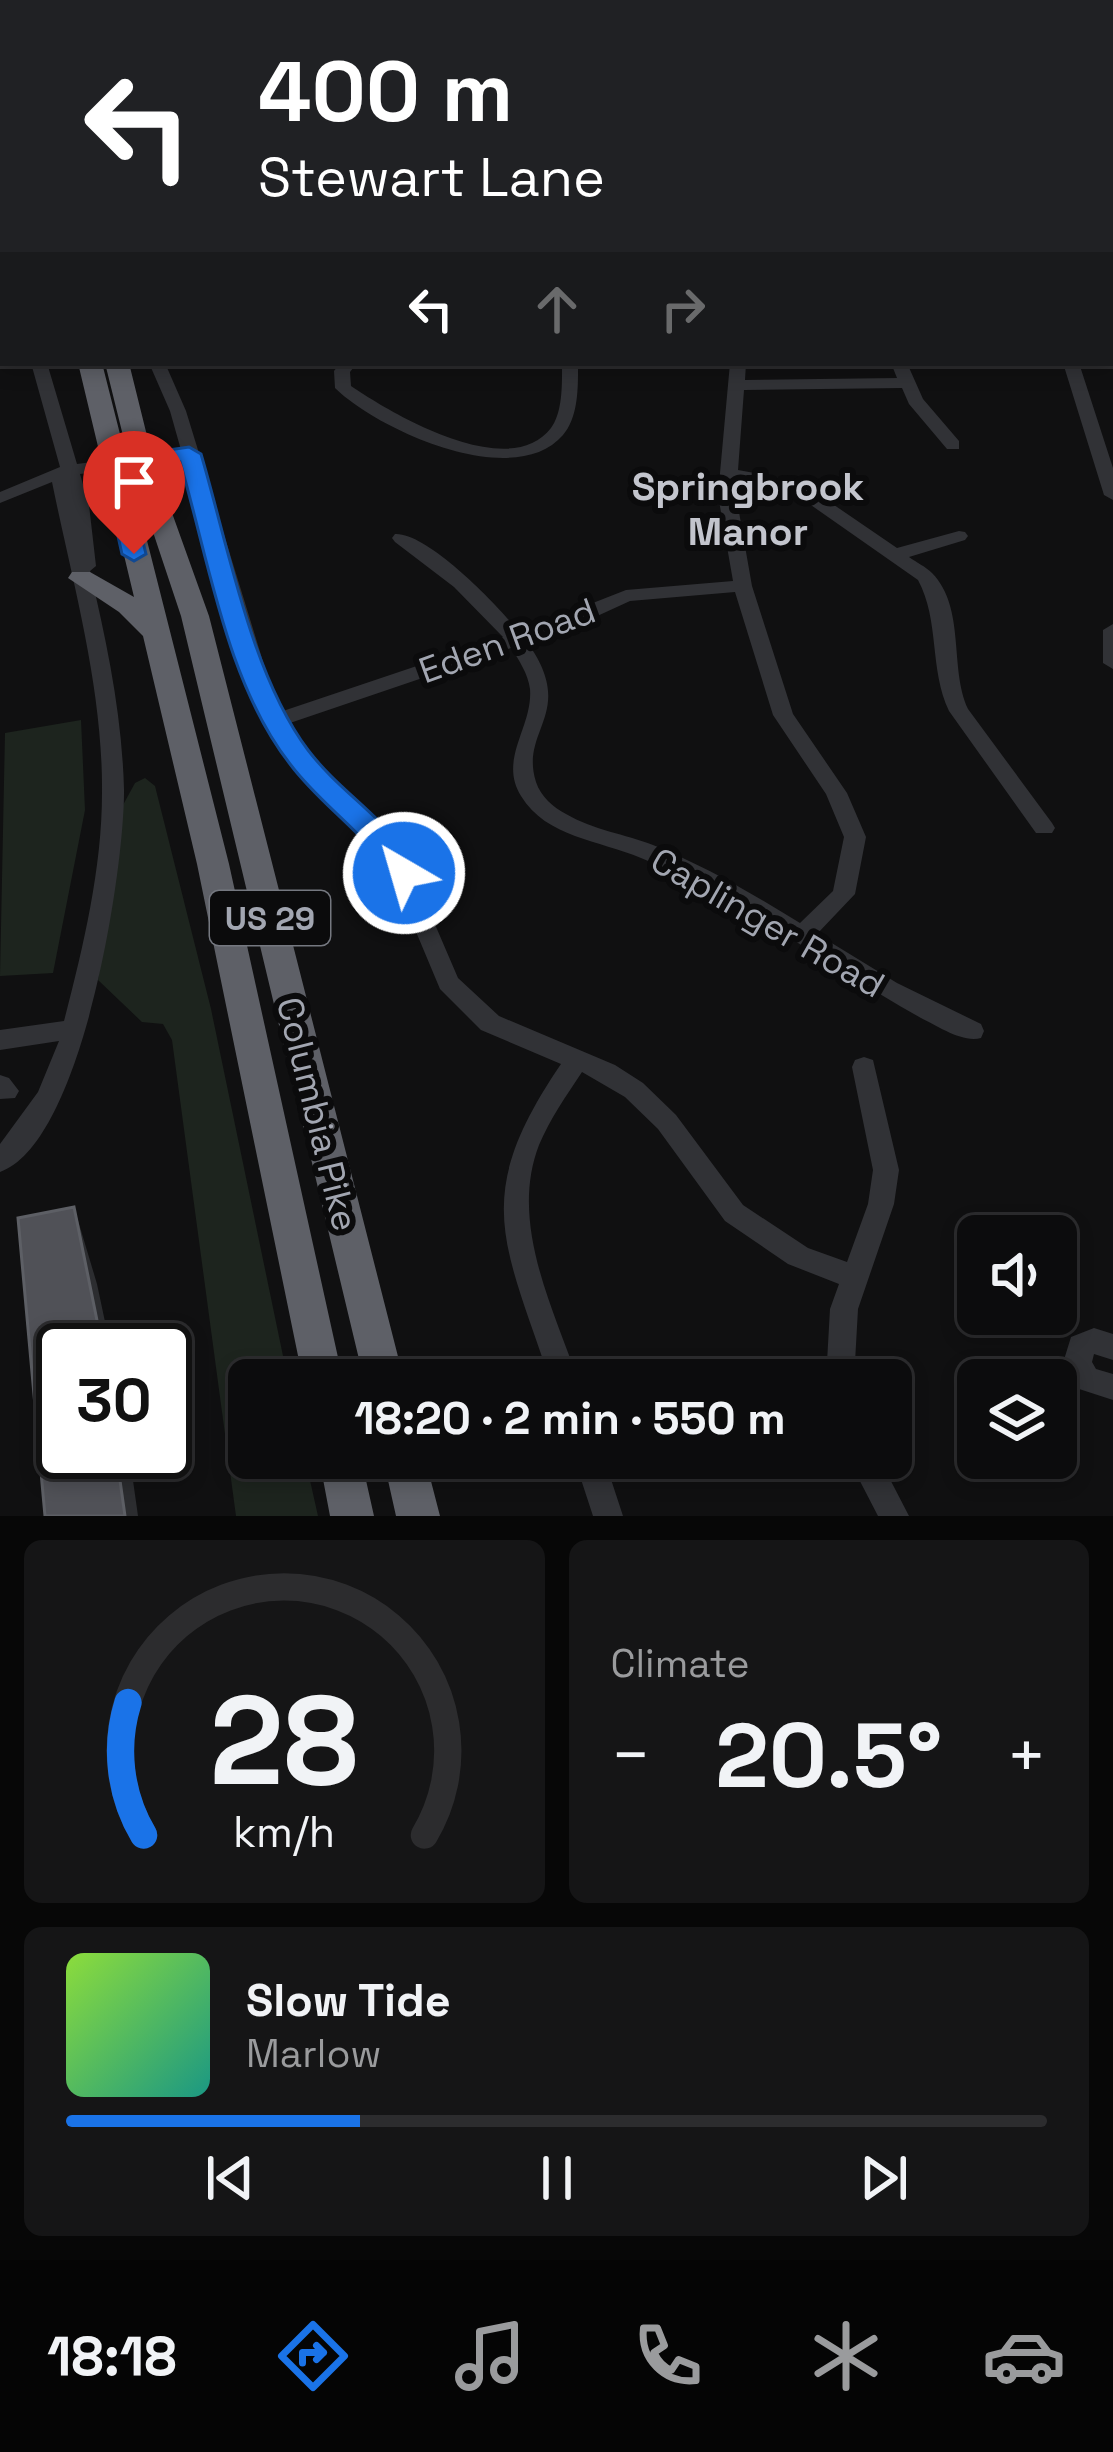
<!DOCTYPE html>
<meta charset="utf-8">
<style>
body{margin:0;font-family:"Space Grotesk",sans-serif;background:#151516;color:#f1f3f6;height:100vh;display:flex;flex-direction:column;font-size:45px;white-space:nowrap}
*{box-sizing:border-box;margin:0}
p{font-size:39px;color:#9a9b9d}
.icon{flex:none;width:66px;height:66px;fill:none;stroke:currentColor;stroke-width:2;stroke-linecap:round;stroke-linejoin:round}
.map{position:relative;height:1516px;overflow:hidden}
.panel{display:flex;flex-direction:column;gap:24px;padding:24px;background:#070707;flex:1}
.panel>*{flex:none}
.top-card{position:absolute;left:0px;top:0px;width:1113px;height:366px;box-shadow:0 6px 18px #0003,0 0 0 3px #2c2c2e;background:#202124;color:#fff;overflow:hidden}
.tools{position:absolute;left:957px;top:1215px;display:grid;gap:24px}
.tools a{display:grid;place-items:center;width:120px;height:120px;border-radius:18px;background:#0c0c0d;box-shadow:0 6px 18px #0003,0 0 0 3px #2c2c2e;font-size:60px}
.speed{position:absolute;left:36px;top:1323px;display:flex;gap:24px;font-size:60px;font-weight:700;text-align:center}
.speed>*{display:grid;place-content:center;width:156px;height:156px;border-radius:50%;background:#0c0c0d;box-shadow:0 6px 18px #0003,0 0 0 3px #2c2c2e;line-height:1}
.speed .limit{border:6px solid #111;border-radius:18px;background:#fff;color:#111}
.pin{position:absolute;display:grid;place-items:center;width:102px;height:102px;color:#fff;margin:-123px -51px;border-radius:50% 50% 50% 0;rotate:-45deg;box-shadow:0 0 12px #0007}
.pin .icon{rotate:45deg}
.me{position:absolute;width:132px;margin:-66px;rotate:322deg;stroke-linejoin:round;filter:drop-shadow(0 0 9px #0008)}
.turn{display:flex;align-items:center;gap:42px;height:252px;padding:0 60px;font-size:54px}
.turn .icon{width:156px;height:156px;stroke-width:2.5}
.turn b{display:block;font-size:84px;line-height:102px}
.lanes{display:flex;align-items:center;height:114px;padding:0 60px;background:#0003;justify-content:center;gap:60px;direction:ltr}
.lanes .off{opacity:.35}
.big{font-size:90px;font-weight:700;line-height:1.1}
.panel .card{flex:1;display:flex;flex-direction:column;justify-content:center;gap:18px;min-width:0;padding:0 42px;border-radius:18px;background:#151516}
.panel .dial{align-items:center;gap:0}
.dial svg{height:312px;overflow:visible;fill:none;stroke:#2c2c2e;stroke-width:7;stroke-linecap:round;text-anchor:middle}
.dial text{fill:#f1f3f6;stroke:none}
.song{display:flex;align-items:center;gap:36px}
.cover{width:144px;height:144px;border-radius:18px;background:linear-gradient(135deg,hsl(90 70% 55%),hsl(170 70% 35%))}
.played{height:12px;border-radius:6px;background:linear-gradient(90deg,#1a73e8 30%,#2c2c2e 30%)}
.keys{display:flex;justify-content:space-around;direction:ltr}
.heat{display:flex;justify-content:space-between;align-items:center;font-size:66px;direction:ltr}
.panel .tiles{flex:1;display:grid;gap:24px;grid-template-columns:1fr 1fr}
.card:last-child{grid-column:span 2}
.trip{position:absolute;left:228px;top:1359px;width:684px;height:120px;border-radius:18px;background:#0c0c0d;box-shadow:0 6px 18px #0003,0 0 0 3px #2c2c2e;font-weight:700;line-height:120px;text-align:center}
.dock{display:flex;height:192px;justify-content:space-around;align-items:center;background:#050505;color:#9a9b9d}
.dock .icon{width:84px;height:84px}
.dock .on{color:#1a73e8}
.dock b{font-size:54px;color:#f1f3f6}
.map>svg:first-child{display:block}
.green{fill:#1d241e}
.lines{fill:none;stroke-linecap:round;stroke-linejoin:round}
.minor{fill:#313236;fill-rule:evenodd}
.major{fill:#4e4f55;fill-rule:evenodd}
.highway{fill:#5e6067;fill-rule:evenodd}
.shaded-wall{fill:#2c2d30}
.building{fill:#505157;stroke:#5d5f65;stroke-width:3}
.route{fill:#1a73e8;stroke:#114b97;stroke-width:3}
.labels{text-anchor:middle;stroke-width:12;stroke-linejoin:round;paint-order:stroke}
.shield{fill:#0b0b0c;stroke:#757880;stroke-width:3}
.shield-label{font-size:33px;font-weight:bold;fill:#a2a6b1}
.street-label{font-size:36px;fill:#a2a6b1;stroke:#0b0b0c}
.neighbourhood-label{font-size:39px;font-weight:bold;fill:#c3c5cd;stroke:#0b0b0c}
</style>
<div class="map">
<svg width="1113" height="1516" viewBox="0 0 1113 1516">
<rect width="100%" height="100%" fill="#101011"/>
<path class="green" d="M81 720 85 810 53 973 0 976 5 733Z
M145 778 155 786 211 1009 288 1380H249V1458H305L318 1516H236L172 1040 163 1024 142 1022 98 980 123 805 135 783Z"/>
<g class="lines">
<path class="minor" d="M116 0H144L148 3H112Z
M273 0H285L284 3H272Z
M597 0H609L610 3H598Z
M1110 13H1113V21H1110Z
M1110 309H1113V319H1110Z
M31 363H47L77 464 181 450 170 411 149 363H165L186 411 273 694 283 711 503 637 454 587 395 542 392 538 395 534C427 532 498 605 519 632L626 590 733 581 718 495 730 363H746L745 380 897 378 891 363H907L923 399 959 441V449H947L909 404 902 388 744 390 738 470 799 481 897 548 959 531 965 532 968 536 965 540 909 557C916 562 926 567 932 573 966 608 949 668 968 709L1052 823 1055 828 1052 833H1036L949 711C929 669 940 621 918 580L788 489 737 480 736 495 752 586 793 714 847 793 866 837 855 894 817 934 897 983 981 1024 984 1031 981 1038C962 1043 938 1026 921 1018 827 966 741 899 641 858 599 840 547 838 521 796 498 759 533 727 530 689 528 674 519 660 511 648L290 723 308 754 400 843 458 978 499 1016 615 1065 643 1083 676 1115 743 1205 808 1248 847 1262 868 1204 873 1170 852 1067 855 1060 864 1057 873 1060 899 1170 894 1204 858 1309 854 1380H826L830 1309 839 1284 788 1264 725 1221 658 1129 625 1097 582 1072C566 1096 550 1119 539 1145 509 1223 553 1307 578 1380H550C503 1240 471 1196 561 1064L481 1030 440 989 383 853 293 764 253 694 184 460 80 474 89 505 96 566 90 571C107 643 122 715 124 789 125 868 83 1143 0 1172V1144L38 1092 59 1041 0 1050V1030L64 1021C83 948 102 869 102 793 103 688 73 585 52 482L0 503V492L60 467ZM735 592 773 715 826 794 844 837 833 891 800 923C753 894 705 866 653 845 625 834 593 830 566 814 553 807 541 797 536 782 519 729 578 713 527 642L582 623 630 601Z
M340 363H357L350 372 351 386C392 414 509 483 551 428 563 412 562 383 562 363H578C578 386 579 416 563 435 514 492 378 430 335 388L334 371Z
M1063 363H1079L1113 468V500L1104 495Z
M1113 624V669L1103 663V630Z
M0 1075 9 1078 19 1091 15 1098 0 1099Z
M1094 1328 1113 1334V1360L1094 1354 1092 1362 1096 1369 1113 1374V1400L1076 1388 1063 1363 1071 1337Z
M574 1458H604L623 1516H593Z
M848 1458H879L909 1516H878Z"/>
<path class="major" d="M0 95H3V104H0Z
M1110 214 1113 215V225L1110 224Z"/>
<path class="highway" d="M0 0H11L0 11Z
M17 0H33L34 3H18Z
M0 47H3V58H0Z
M0 104H3V116H0Z
M3 161V173L0 174V162Z
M0 189 3 190V202L0 201Z
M78 363H102L229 864 343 1380H303L197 864 143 636 119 612 68 578 72 572H90L134 597Z
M105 363H129L153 460 209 616 404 1380H364L181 616 129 460Z
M319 1458H361L374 1516H330Z
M383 1458H425L440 1516H396Z"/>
</g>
<path class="shaded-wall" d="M74 1207 97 1284 111 1350H103Z
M116 1452H129L138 1516H125Z"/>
<path class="building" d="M74 1207 103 1350H63V1452H116L125 1516H45L18 1218Z"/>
<path class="route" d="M189 447 201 454C228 545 251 674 308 750 342 795 392 821 419 873L415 880H394C367 833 322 807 290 764 226 682 209 560 180 462L125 470 146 554 134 561 122 554 102 465 113 458Z"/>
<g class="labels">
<rect class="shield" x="210" y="891" width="120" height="54" rx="9"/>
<g class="shield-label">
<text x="270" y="930">US 29</text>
</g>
<g class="street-label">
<text transform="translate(507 640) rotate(-20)" y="13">Eden Road</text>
<text transform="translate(768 922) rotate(30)" y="13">Caplinger Road</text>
<text transform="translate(318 1114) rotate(76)" y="13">Columbia Pike</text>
</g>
<g class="neighbourhood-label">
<text x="748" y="500">Springbrook<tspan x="748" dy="45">Manor</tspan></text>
</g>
</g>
</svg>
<div class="tools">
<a><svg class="icon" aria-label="sound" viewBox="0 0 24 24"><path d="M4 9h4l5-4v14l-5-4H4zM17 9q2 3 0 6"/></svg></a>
<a><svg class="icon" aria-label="layers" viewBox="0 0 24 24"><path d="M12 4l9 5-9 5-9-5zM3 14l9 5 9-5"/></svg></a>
</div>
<div class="speed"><div class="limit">30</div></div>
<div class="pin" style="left:134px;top:554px;background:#d93025"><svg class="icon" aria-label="arrive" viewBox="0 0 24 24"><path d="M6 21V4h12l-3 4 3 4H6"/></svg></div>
<svg class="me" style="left:404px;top:873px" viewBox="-20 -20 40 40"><circle r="17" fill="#1a73e8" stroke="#fff" stroke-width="3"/><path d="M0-11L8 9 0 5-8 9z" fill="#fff"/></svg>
<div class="trip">18:20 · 2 min · 550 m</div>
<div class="top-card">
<div class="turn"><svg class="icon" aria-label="left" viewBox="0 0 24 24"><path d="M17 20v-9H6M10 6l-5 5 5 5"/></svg><div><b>400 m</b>Stewart Lane</div></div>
<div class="lanes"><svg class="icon" aria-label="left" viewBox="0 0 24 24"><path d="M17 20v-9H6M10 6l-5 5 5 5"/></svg><svg class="icon off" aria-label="ahead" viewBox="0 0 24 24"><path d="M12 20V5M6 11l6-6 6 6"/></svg><svg class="icon off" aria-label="right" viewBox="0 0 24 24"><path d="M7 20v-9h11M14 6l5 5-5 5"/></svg></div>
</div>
</div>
<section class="panel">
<div class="tiles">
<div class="card dial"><svg viewBox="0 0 100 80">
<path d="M14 69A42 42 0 1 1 86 69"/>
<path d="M14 69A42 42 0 0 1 10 35" stroke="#1a73e8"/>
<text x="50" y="56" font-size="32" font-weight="700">28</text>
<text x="50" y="72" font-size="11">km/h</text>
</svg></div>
<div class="card"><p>Climate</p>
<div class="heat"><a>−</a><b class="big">20.5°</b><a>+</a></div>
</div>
<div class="card">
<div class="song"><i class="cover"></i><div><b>Slow Tide</b><p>Marlow</p></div></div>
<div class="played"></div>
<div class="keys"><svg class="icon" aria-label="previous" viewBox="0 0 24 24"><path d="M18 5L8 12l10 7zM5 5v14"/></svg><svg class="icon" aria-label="pause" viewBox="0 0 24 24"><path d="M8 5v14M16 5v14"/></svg><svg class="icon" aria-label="next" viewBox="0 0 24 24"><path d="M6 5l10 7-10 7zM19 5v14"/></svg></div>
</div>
</div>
</section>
<nav class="dock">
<b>18:18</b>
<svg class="icon on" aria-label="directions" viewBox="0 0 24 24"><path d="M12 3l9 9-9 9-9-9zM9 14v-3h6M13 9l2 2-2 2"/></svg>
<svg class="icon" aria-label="music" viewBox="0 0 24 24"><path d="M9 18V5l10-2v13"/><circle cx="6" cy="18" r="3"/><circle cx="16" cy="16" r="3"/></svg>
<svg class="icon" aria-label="phone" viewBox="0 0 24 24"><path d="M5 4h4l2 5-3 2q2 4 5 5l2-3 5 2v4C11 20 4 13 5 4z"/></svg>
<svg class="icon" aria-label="climate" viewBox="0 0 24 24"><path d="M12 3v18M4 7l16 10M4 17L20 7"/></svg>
<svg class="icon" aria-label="car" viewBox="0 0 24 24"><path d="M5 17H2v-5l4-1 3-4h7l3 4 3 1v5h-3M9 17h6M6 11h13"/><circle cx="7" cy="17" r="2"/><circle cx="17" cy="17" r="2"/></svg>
</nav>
